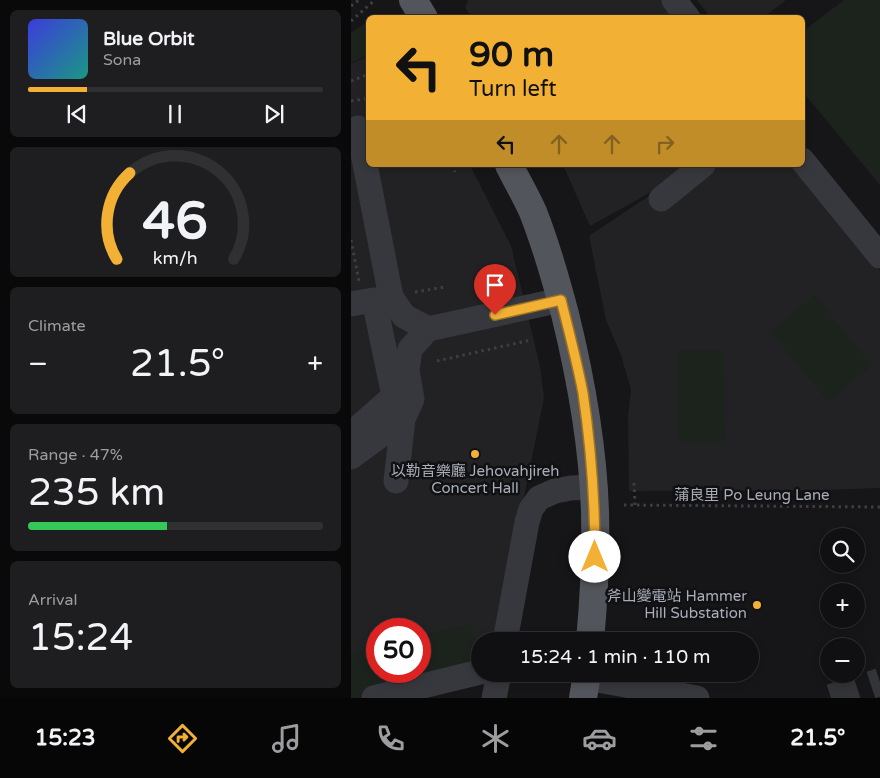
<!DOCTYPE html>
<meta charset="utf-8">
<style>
body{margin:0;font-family:"Varela Round","Noto Sans TC",sans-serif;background:#1e1e20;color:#f1f3f6;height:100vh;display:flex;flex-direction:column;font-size:19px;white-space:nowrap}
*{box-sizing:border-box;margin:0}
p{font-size:16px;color:#9c9d9f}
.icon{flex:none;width:28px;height:28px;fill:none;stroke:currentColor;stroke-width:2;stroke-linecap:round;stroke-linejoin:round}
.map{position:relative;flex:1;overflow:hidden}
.sheet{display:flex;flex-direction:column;gap:10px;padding:10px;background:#09090a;width:351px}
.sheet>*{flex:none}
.banner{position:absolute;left:15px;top:15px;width:439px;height:152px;border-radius:8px;box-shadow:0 2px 8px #0003,0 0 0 1px #303032;background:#f2b134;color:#111;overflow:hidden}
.controls{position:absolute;left:469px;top:528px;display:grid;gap:10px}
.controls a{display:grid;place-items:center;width:45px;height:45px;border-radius:50%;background:#101012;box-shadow:0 2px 8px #0003,0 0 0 1px #303032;font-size:25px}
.speed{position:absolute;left:15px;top:618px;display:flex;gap:10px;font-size:25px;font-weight:700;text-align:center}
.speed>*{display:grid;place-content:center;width:65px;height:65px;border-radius:50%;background:#101012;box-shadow:0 2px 8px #0003,0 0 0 1px #303032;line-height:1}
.speed .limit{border:8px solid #d22;background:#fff;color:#111}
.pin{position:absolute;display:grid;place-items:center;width:42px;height:42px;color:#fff;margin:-51px -21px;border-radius:50% 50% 50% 0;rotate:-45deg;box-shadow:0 0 5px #0007}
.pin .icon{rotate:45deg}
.me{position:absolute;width:55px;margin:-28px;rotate:0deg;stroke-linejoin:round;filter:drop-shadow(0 0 4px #0008)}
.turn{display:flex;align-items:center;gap:18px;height:105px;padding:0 20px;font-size:22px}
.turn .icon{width:65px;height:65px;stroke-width:2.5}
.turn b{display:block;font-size:35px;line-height:42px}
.lanes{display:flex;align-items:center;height:48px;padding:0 20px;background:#0003;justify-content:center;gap:25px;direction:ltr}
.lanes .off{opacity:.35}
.big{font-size:38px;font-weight:600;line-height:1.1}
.sheet .card{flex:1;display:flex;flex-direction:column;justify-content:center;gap:8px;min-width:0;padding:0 18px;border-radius:8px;background:#1e1e20}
.sheet .dial{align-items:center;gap:0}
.dial svg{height:130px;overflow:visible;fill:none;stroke:#303032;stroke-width:7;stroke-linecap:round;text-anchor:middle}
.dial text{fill:#f1f3f6;stroke:none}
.song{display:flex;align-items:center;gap:15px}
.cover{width:60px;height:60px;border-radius:8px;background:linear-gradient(135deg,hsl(240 70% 55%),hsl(170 70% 35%))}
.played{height:5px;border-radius:2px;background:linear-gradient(90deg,#f2b134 20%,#303032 20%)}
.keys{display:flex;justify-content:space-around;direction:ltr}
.heat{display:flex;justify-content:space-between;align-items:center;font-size:28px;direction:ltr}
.charge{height:8px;border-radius:4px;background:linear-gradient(90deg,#34c759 47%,#303032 0)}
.trip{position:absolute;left:120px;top:632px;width:288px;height:50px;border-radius:25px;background:#101012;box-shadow:0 2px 8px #0003,0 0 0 1px #303032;font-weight:600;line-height:50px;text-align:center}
.tab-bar{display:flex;height:80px;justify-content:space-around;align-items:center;background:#060607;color:#9c9d9f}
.tab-bar .icon{width:35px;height:35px}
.tab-bar .on{color:#f2b134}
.tab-bar b{font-size:22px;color:#f1f3f6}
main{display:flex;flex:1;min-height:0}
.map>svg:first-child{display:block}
.built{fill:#222225;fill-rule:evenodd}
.green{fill:#1c231d}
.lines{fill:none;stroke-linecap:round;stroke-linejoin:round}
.highway-tunnel{stroke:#333438;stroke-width:28;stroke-dasharray:28 14;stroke-linecap:butt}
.path{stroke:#3d3f44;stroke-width:3;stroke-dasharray:2.5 4;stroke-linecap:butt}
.minor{stroke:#37383d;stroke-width:25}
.major{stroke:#53555c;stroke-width:28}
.route-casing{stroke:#9d7322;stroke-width:12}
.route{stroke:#f2b134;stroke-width:9}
.poi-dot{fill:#f2b134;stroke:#111113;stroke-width:2}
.labels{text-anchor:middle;stroke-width:5;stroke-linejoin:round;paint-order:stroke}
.poi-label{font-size:15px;fill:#a8adb8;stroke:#111113}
.street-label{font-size:15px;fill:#a8adb8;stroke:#111113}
</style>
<main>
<section class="sheet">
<div class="card">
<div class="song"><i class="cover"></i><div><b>Blue Orbit</b><p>Sona</p></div></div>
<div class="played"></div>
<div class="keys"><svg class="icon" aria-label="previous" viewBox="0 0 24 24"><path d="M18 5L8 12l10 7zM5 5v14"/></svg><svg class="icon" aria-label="pause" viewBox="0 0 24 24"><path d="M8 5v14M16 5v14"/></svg><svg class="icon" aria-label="next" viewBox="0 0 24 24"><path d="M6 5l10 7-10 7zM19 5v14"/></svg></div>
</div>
<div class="card dial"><svg viewBox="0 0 100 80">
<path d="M14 69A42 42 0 1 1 86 69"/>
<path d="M14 69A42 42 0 0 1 22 16" stroke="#f2b134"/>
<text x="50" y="56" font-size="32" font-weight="700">46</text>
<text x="50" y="72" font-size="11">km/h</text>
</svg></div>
<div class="card"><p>Climate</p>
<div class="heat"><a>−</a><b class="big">21.5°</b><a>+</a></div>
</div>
<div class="card"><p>Range · 47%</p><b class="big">235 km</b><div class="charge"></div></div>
<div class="card"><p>Arrival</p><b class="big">15:24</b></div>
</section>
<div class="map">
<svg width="529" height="698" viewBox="0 0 529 698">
<rect width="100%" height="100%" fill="#161618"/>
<path class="built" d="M117 0H312L325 17 121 18 114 8Z
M346 0H435L413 17 360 18Z
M17 56 18 165H119L160 246 189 366 193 398 144 641H129V674L0 698V64ZM26 629H69V671H26Z
M212 165H333L295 195 239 226Z
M367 165H445L529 271V488L472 490 278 491 277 417 280 390 270 355 255 320 238 236 304 192 316 206Z"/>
<path class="green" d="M493 0H529V185L451 91V32Z
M17 21V55L0 63V33Z
M464 295 521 366 477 402 420 331Z
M327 350H372L374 441H328Z
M120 624 129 658V670L43 691 38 671H69V636Z
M21 647 26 666V671H27L33 694 16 698H0V653Z"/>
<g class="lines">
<path class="highway-tunnel" d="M480 698 529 682"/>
<path class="path" d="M0 6 8 0
M0 21 24 0
M0 81 18 74
M0 101 18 98
M100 165 104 172
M0 240 8 281
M124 280 135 278 138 289 160 284 166 286
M64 292 94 287
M86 361 180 340
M283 483 284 505
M273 505 529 507"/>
<path class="minor" d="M323 0 337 18
M7 128 40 297 53 316 77 329 210 300
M451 160 529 256
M310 199 352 165
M0 304 23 300 43 396 0 434
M0 457 52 419
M45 481 52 419 61 399 56 370 59 349 77 329
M154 641 176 522 180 509 188 498 204 491 220 488 242 487
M236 678 346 698
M23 698 129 672
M143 698 148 674"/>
<path class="major" d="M62 0 73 18
M158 165C166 181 175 196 182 212 195 245 205 280 214 314 230 379 242 445 244 512 245 555 243 598 239 641
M232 698 236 674"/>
</g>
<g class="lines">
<g class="route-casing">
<path id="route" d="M144 315 210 300C218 331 226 362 232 393 240 447 244 502 244 557"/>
</g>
<use href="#route" class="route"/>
</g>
<g class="poi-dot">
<circle cx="124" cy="454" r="5"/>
<circle cx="406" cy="605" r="5"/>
</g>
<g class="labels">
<g class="poi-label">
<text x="124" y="476">以勒音樂廳 Jehovahjireh<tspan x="124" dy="17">Concert Hall</tspan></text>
<text x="396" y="601" text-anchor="end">斧山變電站 Hammer<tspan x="396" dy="17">Hill Substation</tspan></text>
</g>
<g class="street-label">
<text x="401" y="500">蒲良里 Po Leung Lane</text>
</g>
</g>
</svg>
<div class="controls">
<a><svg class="icon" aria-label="search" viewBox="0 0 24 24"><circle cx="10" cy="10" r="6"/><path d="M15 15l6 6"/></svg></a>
<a>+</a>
<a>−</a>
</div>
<div class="speed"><div class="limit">50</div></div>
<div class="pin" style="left:144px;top:315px;background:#d93025"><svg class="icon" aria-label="arrive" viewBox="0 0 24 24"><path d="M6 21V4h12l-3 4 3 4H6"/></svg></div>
<svg class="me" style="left:244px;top:557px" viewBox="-20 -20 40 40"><circle r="19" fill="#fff"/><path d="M0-13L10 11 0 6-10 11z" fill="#f2b134"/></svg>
<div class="trip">15:24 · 1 min · 110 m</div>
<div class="banner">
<div class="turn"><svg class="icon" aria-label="left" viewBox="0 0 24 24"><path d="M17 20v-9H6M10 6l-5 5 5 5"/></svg><div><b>90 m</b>Turn left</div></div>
<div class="lanes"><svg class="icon" aria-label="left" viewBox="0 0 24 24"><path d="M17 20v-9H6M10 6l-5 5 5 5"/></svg><svg class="icon off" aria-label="ahead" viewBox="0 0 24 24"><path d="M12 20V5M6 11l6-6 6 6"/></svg><svg class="icon off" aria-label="ahead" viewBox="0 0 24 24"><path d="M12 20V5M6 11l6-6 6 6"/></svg><svg class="icon off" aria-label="right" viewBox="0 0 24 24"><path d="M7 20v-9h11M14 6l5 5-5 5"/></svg></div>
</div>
</div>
</main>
<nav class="tab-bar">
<b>15:23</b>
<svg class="icon on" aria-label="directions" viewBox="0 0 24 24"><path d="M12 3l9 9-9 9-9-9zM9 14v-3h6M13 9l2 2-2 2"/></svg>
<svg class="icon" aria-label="music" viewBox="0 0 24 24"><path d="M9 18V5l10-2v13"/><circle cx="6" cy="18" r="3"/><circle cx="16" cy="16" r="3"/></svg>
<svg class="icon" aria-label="phone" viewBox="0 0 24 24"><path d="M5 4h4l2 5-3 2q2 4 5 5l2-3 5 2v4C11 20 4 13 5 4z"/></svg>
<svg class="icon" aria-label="climate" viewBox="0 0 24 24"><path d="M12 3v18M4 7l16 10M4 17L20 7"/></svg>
<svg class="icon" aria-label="car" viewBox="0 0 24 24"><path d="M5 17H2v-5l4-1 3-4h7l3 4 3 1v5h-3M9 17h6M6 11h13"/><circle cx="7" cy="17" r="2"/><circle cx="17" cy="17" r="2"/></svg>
<svg class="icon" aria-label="filters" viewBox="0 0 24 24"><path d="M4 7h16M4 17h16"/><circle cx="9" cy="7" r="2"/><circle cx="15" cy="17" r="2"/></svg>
<b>21.5°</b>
</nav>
